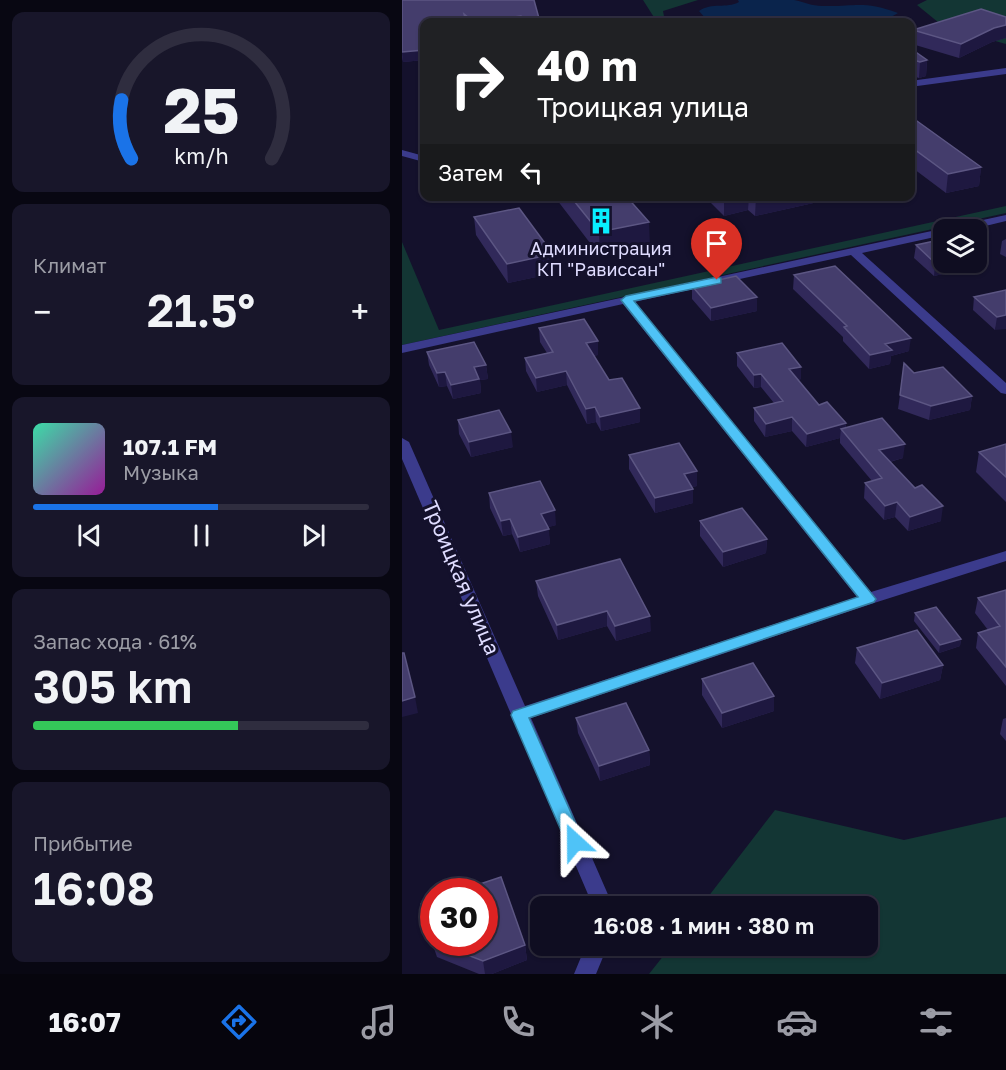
<!DOCTYPE html>
<html lang="ru">
<meta charset="utf-8">
<style>
body{margin:0;font-family:"Golos Text",sans-serif;background:#18162a;color:#f1f3f6;height:100vh;display:flex;flex-direction:column;font-size:22px;white-space:nowrap}
*{box-sizing:border-box;margin:0}
p{font-size:20px;color:#9b9ca5}
.icon{flex:none;width:33px;height:33px;fill:none;stroke:currentColor;stroke-width:2;stroke-linecap:round;stroke-linejoin:round}
.map{position:relative;flex:1;overflow:hidden}
.details{display:flex;flex-direction:column;gap:12px;padding:12px;background:#080712;width:402px}
.details>*{flex:none}
.top-card{position:absolute;left:18px;top:18px;width:495px;height:183px;border-radius:12px;box-shadow:0 2px 4px #0004,0 0 0 2px #2f2d3f;background:#202124;color:#fff;overflow:hidden}
.controls{position:absolute;left:531px;top:219px;display:grid;gap:12px}
.controls a{display:grid;place-items:center;width:54px;height:54px;border-radius:12px;background:#0f0d21;box-shadow:0 2px 4px #0004,0 0 0 2px #2f2d3f;font-size:30px}
.speed{position:absolute;left:18px;top:878px;display:flex;gap:12px;font-size:30px;font-weight:700;text-align:center}
.speed>*{display:grid;place-content:center;width:78px;height:78px;border-radius:50%;background:#0f0d21;box-shadow:0 2px 4px #0004,0 0 0 2px #2f2d3f;line-height:1}
.speed .limit{border:9px solid #d22;background:#fff;color:#111}
.pin{position:absolute;display:grid;place-items:center;width:51px;height:51px;color:#fff;margin:-62px -26px;border-radius:50% 50% 50% 0;rotate:-45deg;box-shadow:0 0 6px #0007}
.pin .icon{rotate:45deg}
.me{position:absolute;width:66px;margin:-33px;rotate:336deg;stroke-linejoin:round;filter:drop-shadow(0 0 4px #0008)}
.turn{display:flex;align-items:center;gap:21px;height:126px;padding:0 18px;font-size:27px}
.turn .icon{width:78px;height:78px;stroke-width:2.5}
.turn b{display:block;font-size:42px;line-height:51px}
.then{display:flex;align-items:center;height:57px;padding:0 18px;background:#0003;gap:12px;font-size:22px}
.big{font-size:45px;font-weight:600;line-height:1.1}
.details .card{flex:1;display:flex;flex-direction:column;justify-content:center;gap:9px;min-width:0;padding:0 21px;border-radius:12px;background:#18162a}
.details .dial{align-items:center;gap:0}
.dial svg{height:156px;overflow:visible;fill:none;stroke:#2f2d3f;stroke-width:7;stroke-linecap:round;text-anchor:middle}
.dial text{fill:#f1f3f6;stroke:none}
.song{display:flex;align-items:center;gap:18px}
.cover{width:72px;height:72px;border-radius:9px;background:linear-gradient(135deg,hsl(160 70% 55%),hsl(300 70% 35%))}
.played{height:6px;border-radius:3px;background:linear-gradient(90deg,#1a73e8 55%,#2f2d3f 55%)}
.keys{display:flex;justify-content:space-around;direction:ltr}
.heat{display:flex;justify-content:space-between;align-items:center;font-size:33px;direction:ltr}
.charge{height:9px;border-radius:4px;background:linear-gradient(90deg,#34c759 61%,#2f2d3f 0)}
.trip{position:absolute;left:128px;top:896px;width:348px;height:60px;border-radius:12px;background:#0f0d21;box-shadow:0 2px 4px #0004,0 0 0 2px #2f2d3f;font-weight:600;line-height:60px;text-align:center}
.dock{display:flex;height:96px;justify-content:space-around;align-items:center;background:#06050d;color:#9b9ca5}
.dock .icon{width:42px;height:42px}
.dock .active{color:#1a73e8}
.dock b{font-size:27px;color:#f1f3f6}
main{display:flex;flex:1;min-height:0}
.map>svg:first-child{display:block}
.green{fill:#133634}
.water{fill:#0a244c}
.lines{fill:none;stroke-linecap:round;stroke-linejoin:round}
.minor{fill:#3b3b8c;fill-rule:evenodd}
.wall{fill:#31295a}
.shaded-wall{fill:#1e1840}
.building{fill:#443d6c;stroke:#5c5683;stroke-width:1.5}
.route{fill:#4fc3f7;stroke:#337fa1;stroke-width:1.5}
.labels{text-anchor:middle;stroke-width:6;stroke-linejoin:round;paint-order:stroke}
.far-poi-label{font-size:18px;fill:#dfdcff;stroke:#14112c}
.street-label{font-size:21px;fill:#dfdcff;stroke:#14112c}
</style>
<main>
<section class="details">
<div class="card dial"><svg viewBox="0 0 100 80">
<path d="M14 69A42 42 0 1 1 86 69"/>
<path d="M14 69A42 42 0 0 1 9 39" stroke="#1a73e8"/>
<text x="50" y="56" font-size="32" font-weight="700">25</text>
<text x="50" y="72" font-size="11">km/h</text>
</svg></div>
<div class="card"><p>Климат</p>
<div class="heat"><a>−</a><b class="big">21.5°</b><a>+</a></div>
</div>
<div class="card">
<div class="song"><i class="cover"></i><div><b>107.1 FM</b><p>Музыка</p></div></div>
<div class="played"></div>
<div class="keys"><svg class="icon" aria-label="previous" viewBox="0 0 24 24"><path d="M18 5L8 12l10 7zM5 5v14"/></svg><svg class="icon" aria-label="pause" viewBox="0 0 24 24"><path d="M8 5v14M16 5v14"/></svg><svg class="icon" aria-label="next" viewBox="0 0 24 24"><path d="M6 5l10 7-10 7zM19 5v14"/></svg></div>
</div>
<div class="card"><p>Запас хода · 61%</p><b class="big">305 km</b><div class="charge"></div></div>
<div class="card"><p>Прибытие</p><b class="big">16:08</b></div>
</section>
<div class="map">
<svg width="604" height="974" viewBox="0 0 604 974">
<rect width="100%" height="100%" fill="#14112c"/>
<path class="green" d="M241 0H296L261 11 263 22H255Z
M525 0H604V44L542 27 515 5Z
M604 206V213L0 345V242L37 330Z
M373 810 502 840 604 817V974H247L270 945H465V906H299Z"/>
<path class="water" d="M336 0C354 0 375 0 392 0 402 2 410 6 420 6 454 7 460 0 496 13L480 22H277L304 19 297 11C310 2 324 9 337 2Z"/>
<g class="lines">
<path class="minor" d="M604 68V74L508 87V81Z
M0 150 22 156V162L0 156Z
M604 215V221L567 230H542V235L460 253 604 383V394L599 393 449 255 232 302 469 592 604 551V561L472 603 129 718 211 906H191L0 459V438L7 442 123 706 455 597 221 304 0 353V345Z
M184 945H206L194 974H172Z"/>
</g>
<path class="wall" d="M0 0H132L138 22H22V60L1 62 0 57Z
M604 17V38L590 42 557 58 510 44 511 30Z
M508 48 525 60 524 76 517 78 508 75Z
M508 116 579 167 577 186 544 193 508 166Z
M152 196H224L248 246 198 256Z
M302 196H416V202L353 216 346 210 322 216Z
M72 217 151 254 153 273 106 283 74 235Z
M604 239V257L598 254 600 241Z
M514 245 542 262H567L566 268 532 276 512 258Z
M392 275 507 351 489 356 488 364 467 369 441 341V337L391 289Z
M290 286 355 311 309 321 290 299Z
M604 290 593 330 571 310 572 297Z
M137 328 196 341V355L191 356 207 380 238 422 199 431 194 422 185 424 165 385 135 392 124 371 123 358 145 353 138 342Z
M25 352 84 365 86 379 78 380 79 393 51 399 45 386 37 387 27 365Z
M335 353 399 367V379L396 380 417 405 444 423V427L501 458 488 462 539 521 506 531 493 517 482 520 462 498 463 483 470 481 438 443V438L404 447 390 431 363 437 352 421V408L372 403 359 387 352 388 335 366Z
M512 373 570 396 568 410 527 420 496 409 498 395Z
M56 420 111 447 69 457 57 434Z
M604 444V502L574 472 577 452Z
M227 455 295 471V486L290 487 291 489V503L253 513 227 469Z
M87 493 154 525 146 527 148 544 118 552 110 534 101 536 88 508Z
M298 521 365 539 364 553 321 567 298 536Z
M134 581 249 631 214 641 205 626 156 640 136 596Z
M604 590V686L574 648 576 633 586 630 573 613 576 598Z
M513 613 559 639 558 646 537 653 512 621Z
M455 648 541 665 538 680 478 699 453 663Z
M300 679 372 711 320 728 300 695Z
M174 718 247 750 248 765 198 781 176 733Z
M604 718V741L598 734 601 719Z
M32 900V942H82L123 945 125 960 90 974H77L35 957 22 919 19 904Z"/>
<path class="shaded-wall" d="M119 16 120 22H76Z
M604 25V38L590 42 557 58 559 44 592 28Z
M22 50V60L1 62 0 52Z
M525 60 524 76 517 78 518 62Z
M579 167 577 186 544 193 546 174Z
M347 196 346 210 322 216V197Z
M356 196H416V202L353 216 354 197Z
M247 222 248 246 198 256 197 232Z
M151 254 153 273 106 283 105 264Z
M542 261V262H567L566 268 532 276 533 263Z
M355 297V311L309 321V308Z
M604 315V329L593 330 595 317Z
M509 338 507 351 489 356 488 364 467 369 468 355 483 344Z
M196 341V355L185 357 184 343Z
M84 365 86 379 78 380 79 393 51 399 49 385 72 367Z
M399 367V379L387 382V369Z
M164 371 165 385 135 392 134 378Z
M43 372 45 386 37 387 35 373Z
M359 374V387L352 388V375Z
M570 396 568 410 527 420 529 406Z
M193 407 194 422 185 424 184 409Z
M238 408V422L199 431 198 417Z
M390 417V431L363 437 364 424Z
M444 423 443 434 439 429 438 438 404 447 405 434Z
M109 432 111 447 69 457 67 442Z
M503 444 501 458 475 465 477 450Z
M295 471V486L282 489V474Z
M291 489V503L253 513V498Z
M495 502 493 517 482 520 483 506Z
M541 506 539 521 506 531 508 517Z
M153 510 154 525 141 529 139 514Z
M108 519 110 534 101 536 99 521Z
M147 529 148 544 118 552 116 537Z
M365 539 364 553 321 567V552Z
M205 611V626L156 640 155 625Z
M248 616 249 631 214 641 213 626Z
M559 639 558 646 537 653 538 645Z
M541 665 538 680 478 699 480 683Z
M372 696V711L320 728V713Z
M13 697 16 713 0 717V701Z
M247 750 248 765 198 781 197 766Z
M123 945 125 960 90 974H83L81 961Z"/>
<path class="building" d="M0 0H132L138 22H123L119 16 72 22 62 14 64 22H22V50L0 52Z
M579 9 604 17V25L592 28 559 44 511 30Z
M508 48 525 60 518 62 508 59Z
M508 116 579 167 546 174 508 146Z
M168 196H224L247 222 197 232Z
M117 208 151 254 105 264 72 217Z
M542 239V261L533 263 514 245Z
M433 266 509 338 483 344 490 350 468 355 442 327 445 326 392 275Z
M334 276 355 297 309 308 290 286Z
M604 290V315L595 317 572 297Z
M182 319 196 341 184 343 207 380 220 378 238 408 198 417 193 407 184 409 164 371 134 378 123 358 151 352 137 328Z
M72 342 84 365 72 367 77 379 49 385 43 372 35 373 25 352Z
M380 343 399 367 387 369 417 405 425 402 444 423 405 434 390 417 364 424 352 408 381 401 359 374 352 375 335 353Z
M502 363 512 373 541 367 570 396 529 406 498 395Z
M97 410 109 432 67 442 56 420Z
M480 418 503 444 477 450 513 488 520 485 541 506 508 517 495 502 483 506 463 483 480 478 439 429Z
M277 443 295 471 282 474 291 489 253 498 227 455Z
M604 444V477L577 452Z
M138 481 153 510 139 514 147 529 116 537 108 519 99 521 87 493Z
M340 508 365 539 321 552 298 521Z
M218 559 248 616 213 626 205 611 155 625 134 581Z
M604 590V667L576 633 598 626 576 598Z
M534 607 559 639 538 645 513 613Z
M515 630 541 665 480 683 455 648Z
M0 653H2L13 697 0 701Z
M351 663 372 696 320 713 300 679Z
M224 703 247 750 197 766 174 718Z
M99 877 123 945 81 961 32 942H82V891H57Z
M32 900V940L19 904Z"/>
<path class="route" d="M315 277 319 278V283L232 301 474 599 472 602 127 718 182 842 180 848 173 850 167 848 164 842 109 715 111 711 456 597 219 300 224 296Z"/>
<defs>
<g id="building-bare" transform="scale(2.07)"><path d="M-4-6H4V6H1V3H-1V6H-4ZM-2.5-4.3h1.7v1.8h-1.7ZM.8-4.3h1.7v1.8H.8ZM-2.5-1h1.7V.8h-1.7ZM.8-1h1.7V.8H.8Z" fill="#08efff" stroke="#14112c" stroke-width="2.5" paint-order="stroke"/></g>
</defs>
<g fill-rule="evenodd">
<use href="#building-bare" x="199" y="221"/>
</g>
<g class="labels">
<g class="far-poi-label">
<text x="199" y="255">Администрация<tspan x="199" dy="21">КП "Рависсан"</tspan></text>
</g>
<g class="street-label">
<text transform="translate(59 578) rotate(67)" y="7">Троицкая улица</text>
</g>
</g>
</svg>
<div class="controls">
<a><svg class="icon" aria-label="layers" viewBox="0 0 24 24"><path d="M12 4l9 5-9 5-9-5zM3 14l9 5 9-5"/></svg></a>
</div>
<div class="speed"><div class="limit">30</div></div>
<div class="pin" style="left:315px;top:280px;background:#d93025"><svg class="icon" aria-label="arrive" viewBox="0 0 24 24"><path d="M6 21V4h12l-3 4 3 4H6"/></svg></div>
<svg class="me" style="left:173px;top:842px" viewBox="-20 -20 40 40"><path d="M0-17L14 15 0 8-14 15z" fill="#4fc3f7" stroke="#fff" stroke-width="4"/></svg>
<div class="trip">16:08 · 1 мин · 380 m</div>
<div class="top-card">
<div class="turn"><svg class="icon" aria-label="right" viewBox="0 0 24 24"><path d="M7 20v-9h11M14 6l5 5-5 5"/></svg><div><b>40 m</b>Троицкая улица</div></div>
<div class="then">Затем<svg class="icon" aria-label="left" viewBox="0 0 24 24"><path d="M17 20v-9H6M10 6l-5 5 5 5"/></svg></div>
</div>
</div>
</main>
<nav class="dock">
<b>16:07</b>
<svg class="icon active" aria-label="directions" viewBox="0 0 24 24"><path d="M12 3l9 9-9 9-9-9zM9 14v-3h6M13 9l2 2-2 2"/></svg>
<svg class="icon" aria-label="music" viewBox="0 0 24 24"><path d="M9 18V5l10-2v13"/><circle cx="6" cy="18" r="3"/><circle cx="16" cy="16" r="3"/></svg>
<svg class="icon" aria-label="phone" viewBox="0 0 24 24"><path d="M5 4h4l2 5-3 2q2 4 5 5l2-3 5 2v4C11 20 4 13 5 4z"/></svg>
<svg class="icon" aria-label="climate" viewBox="0 0 24 24"><path d="M12 3v18M4 7l16 10M4 17L20 7"/></svg>
<svg class="icon" aria-label="car" viewBox="0 0 24 24"><path d="M5 17H2v-5l4-1 3-4h7l3 4 3 1v5h-3M9 17h6M6 11h13"/><circle cx="7" cy="17" r="2"/><circle cx="17" cy="17" r="2"/></svg>
<svg class="icon" aria-label="filters" viewBox="0 0 24 24"><path d="M4 7h16M4 17h16"/><circle cx="9" cy="7" r="2"/><circle cx="15" cy="17" r="2"/></svg>
</nav>
